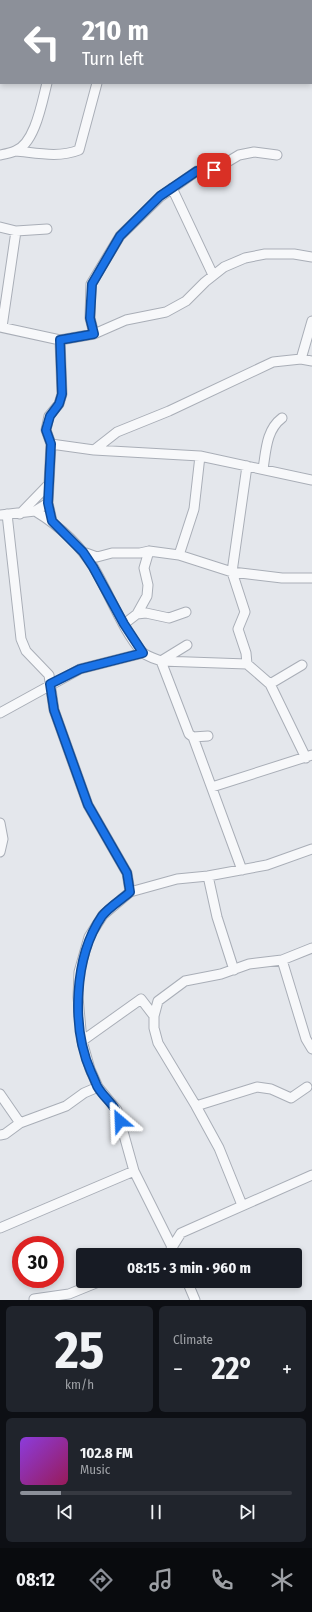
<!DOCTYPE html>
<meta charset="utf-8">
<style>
body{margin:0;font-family:"Fira Sans Condensed",sans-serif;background:#20242c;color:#f1f3f6;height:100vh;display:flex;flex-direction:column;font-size:15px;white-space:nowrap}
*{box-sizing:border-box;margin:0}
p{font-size:13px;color:#9ea1a6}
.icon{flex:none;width:22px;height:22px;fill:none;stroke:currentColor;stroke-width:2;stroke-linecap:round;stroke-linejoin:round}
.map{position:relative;height:1300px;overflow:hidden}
.details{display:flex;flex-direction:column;gap:6px;padding:6px;background:#0d0f14;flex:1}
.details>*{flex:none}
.guide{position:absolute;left:0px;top:0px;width:312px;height:84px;box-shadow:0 2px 6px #0003;background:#8c9099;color:#fff;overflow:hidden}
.speed{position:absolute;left:12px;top:1236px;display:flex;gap:8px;font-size:20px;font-weight:700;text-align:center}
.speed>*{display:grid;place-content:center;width:52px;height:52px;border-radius:50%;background:#171b24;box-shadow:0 2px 6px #0003;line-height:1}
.speed .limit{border:6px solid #d22;background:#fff;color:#111}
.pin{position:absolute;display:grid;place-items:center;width:34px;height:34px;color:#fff;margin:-17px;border-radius:8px;box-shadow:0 2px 6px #0006}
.me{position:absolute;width:44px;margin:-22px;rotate:334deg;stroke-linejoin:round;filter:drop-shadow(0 0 3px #0008)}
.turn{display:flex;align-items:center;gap:14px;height:84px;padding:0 16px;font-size:18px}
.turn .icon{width:52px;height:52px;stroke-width:2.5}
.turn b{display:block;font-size:28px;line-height:34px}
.big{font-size:30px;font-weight:700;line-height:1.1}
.details .card{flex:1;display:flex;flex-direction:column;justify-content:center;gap:6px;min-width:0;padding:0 14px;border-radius:6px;background:#20242c}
.details .dial{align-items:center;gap:0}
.dial b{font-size:52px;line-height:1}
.song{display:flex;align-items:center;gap:12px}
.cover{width:48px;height:48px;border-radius:6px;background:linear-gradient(135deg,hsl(270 70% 55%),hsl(330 70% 35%))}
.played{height:4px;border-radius:2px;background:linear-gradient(90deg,#8c9099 15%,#363941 15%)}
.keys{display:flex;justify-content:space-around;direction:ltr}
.heat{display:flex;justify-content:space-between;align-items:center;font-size:22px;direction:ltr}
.details .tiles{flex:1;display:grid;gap:6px;grid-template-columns:1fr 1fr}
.card:last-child{grid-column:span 2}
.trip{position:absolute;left:76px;top:1248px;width:226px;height:40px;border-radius:4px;background:#171b24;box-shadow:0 2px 6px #0003;font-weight:700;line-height:40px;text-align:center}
.dock{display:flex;height:64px;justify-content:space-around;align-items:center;background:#090b0e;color:#9ea1a6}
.dock .icon{width:28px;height:28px}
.dock .current{color:#8c9099}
.dock b{font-size:18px;color:#f1f3f6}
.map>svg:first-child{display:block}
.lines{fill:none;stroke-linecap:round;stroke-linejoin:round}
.street-casing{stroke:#a9aeb7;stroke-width:11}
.street{stroke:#f7f8fa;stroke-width:9}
.route-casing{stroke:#114b97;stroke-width:10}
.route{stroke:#1a73e8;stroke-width:7}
</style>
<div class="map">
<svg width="312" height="1300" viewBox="0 0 312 1300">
<rect width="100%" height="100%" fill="#e4e7ec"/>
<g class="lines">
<g class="street-casing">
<path id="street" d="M208 0 214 1
M238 1V0
M0 52H1
M16 151C37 153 59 158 79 150L97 83
M0 155C5 154 11 153 15 151 35 144 42 102 47 83
M172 188 213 275
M0 227 16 231 47 229
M0 327 60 340 94 334 126 320 166 312 186 301 205 282 224 267 245 258 265 254H294L312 257
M2 327 16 231
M94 334 90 318 91 284 120 236 160 197 197 171 214 170 239 155 254 152 277 155
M301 359 312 321
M51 444 94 450 200 456 312 480
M94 450 117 432 169 411 273 362 301 359 312 361
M263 469C266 451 266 430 282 418
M35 511C58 525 80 545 94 568 109 593 123 631 142 652 146 656 156 659 161 661L187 645
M7 514 21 639 26 651 49 675 54 710 88 805 127 873 130 892
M20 514 47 486
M0 515 35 511 48 503
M52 521 48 503 51 444 46 430 49 416 59 404 62 394 60 340
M83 552 97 557 112 553H140L149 551 179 555 232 572 282 578H312
M179 555 194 509 200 456
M137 614 146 613 169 618 186 612
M124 624 137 614 147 596 148 585 144 568 149 551
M247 664 246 653 238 629 245 612 232 572 247 466
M270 684 302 665
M0 713 80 669 143 653
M208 736 193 737 189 734 161 661 247 664 270 684 306 758
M193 737 242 870
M212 787 312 755
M0 823 3 839 0 852
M208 876 217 917 234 970
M282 960 306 1039 312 1049
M82 1041 141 999 154 1016
M0 1094 20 1123
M196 1106 257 1087 271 1089 291 1098 307 1087
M0 1135 5 1134 20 1123 66 1106 84 1093 98 1087
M242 1205 219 1148 196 1106 158 1043 154 1028V1016L158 1001 185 981 221 974 249 964 282 960 312 948
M0 1228 134 1171
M171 1249 181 1233 312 1175
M176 1255 134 1171 117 1110 98 1087 90 1069 82 1041 78 997 79 972 89 937 103 915 130 892 177 879 208 876 267 865 312 849
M187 1281 195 1300
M34 1299 69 1294 101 1281"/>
</g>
<use href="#street" class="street"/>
</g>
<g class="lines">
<g class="route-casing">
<path id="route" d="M120 1121C115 1103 105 1100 97 1086 95 1081 93 1076 91 1072 71 1027 74 957 102 916 109 907 121 900 130 892L127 873 88 805 54 710 50 684 80 669 143 653 124 624 93 567 83 552 52 521 48 503 51 444 46 430 50 416 59 404 62 394 60 340 94 334 90 318 92 284 120 236 160 196 197 171 214 170"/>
</g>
<use href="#route" class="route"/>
</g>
</svg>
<div class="speed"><div class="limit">30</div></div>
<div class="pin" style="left:214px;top:170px;background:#d93025"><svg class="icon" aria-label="arrive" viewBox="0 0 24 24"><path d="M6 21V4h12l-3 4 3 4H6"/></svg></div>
<svg class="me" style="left:120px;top:1121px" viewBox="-20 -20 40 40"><path d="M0-17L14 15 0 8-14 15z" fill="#1a73e8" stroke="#fff" stroke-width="4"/></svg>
<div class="trip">08:15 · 3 min · 960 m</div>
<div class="guide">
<div class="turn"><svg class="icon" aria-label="left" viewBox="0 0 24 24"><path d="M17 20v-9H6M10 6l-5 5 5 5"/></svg><div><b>210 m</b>Turn left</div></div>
</div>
</div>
<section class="details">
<div class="tiles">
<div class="card dial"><b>25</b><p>km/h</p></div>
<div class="card"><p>Climate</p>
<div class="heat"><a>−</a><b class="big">22°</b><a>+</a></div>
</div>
<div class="card">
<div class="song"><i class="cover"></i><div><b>102.8 FM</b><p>Music</p></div></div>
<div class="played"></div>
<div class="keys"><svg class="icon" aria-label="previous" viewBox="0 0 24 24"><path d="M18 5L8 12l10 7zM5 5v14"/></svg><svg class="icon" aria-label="pause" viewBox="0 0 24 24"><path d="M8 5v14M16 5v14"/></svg><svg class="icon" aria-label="next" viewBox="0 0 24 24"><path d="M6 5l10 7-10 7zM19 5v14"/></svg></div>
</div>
</div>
</section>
<nav class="dock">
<b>08:12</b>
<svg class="icon current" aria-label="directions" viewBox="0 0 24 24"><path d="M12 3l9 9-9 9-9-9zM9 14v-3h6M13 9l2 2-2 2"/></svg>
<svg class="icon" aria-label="music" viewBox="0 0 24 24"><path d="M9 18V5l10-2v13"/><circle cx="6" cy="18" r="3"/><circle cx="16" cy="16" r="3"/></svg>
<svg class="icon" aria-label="phone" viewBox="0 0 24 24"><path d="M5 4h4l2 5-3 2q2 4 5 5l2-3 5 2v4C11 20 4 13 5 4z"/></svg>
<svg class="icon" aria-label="climate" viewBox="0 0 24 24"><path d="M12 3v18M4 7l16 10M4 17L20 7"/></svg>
</nav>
